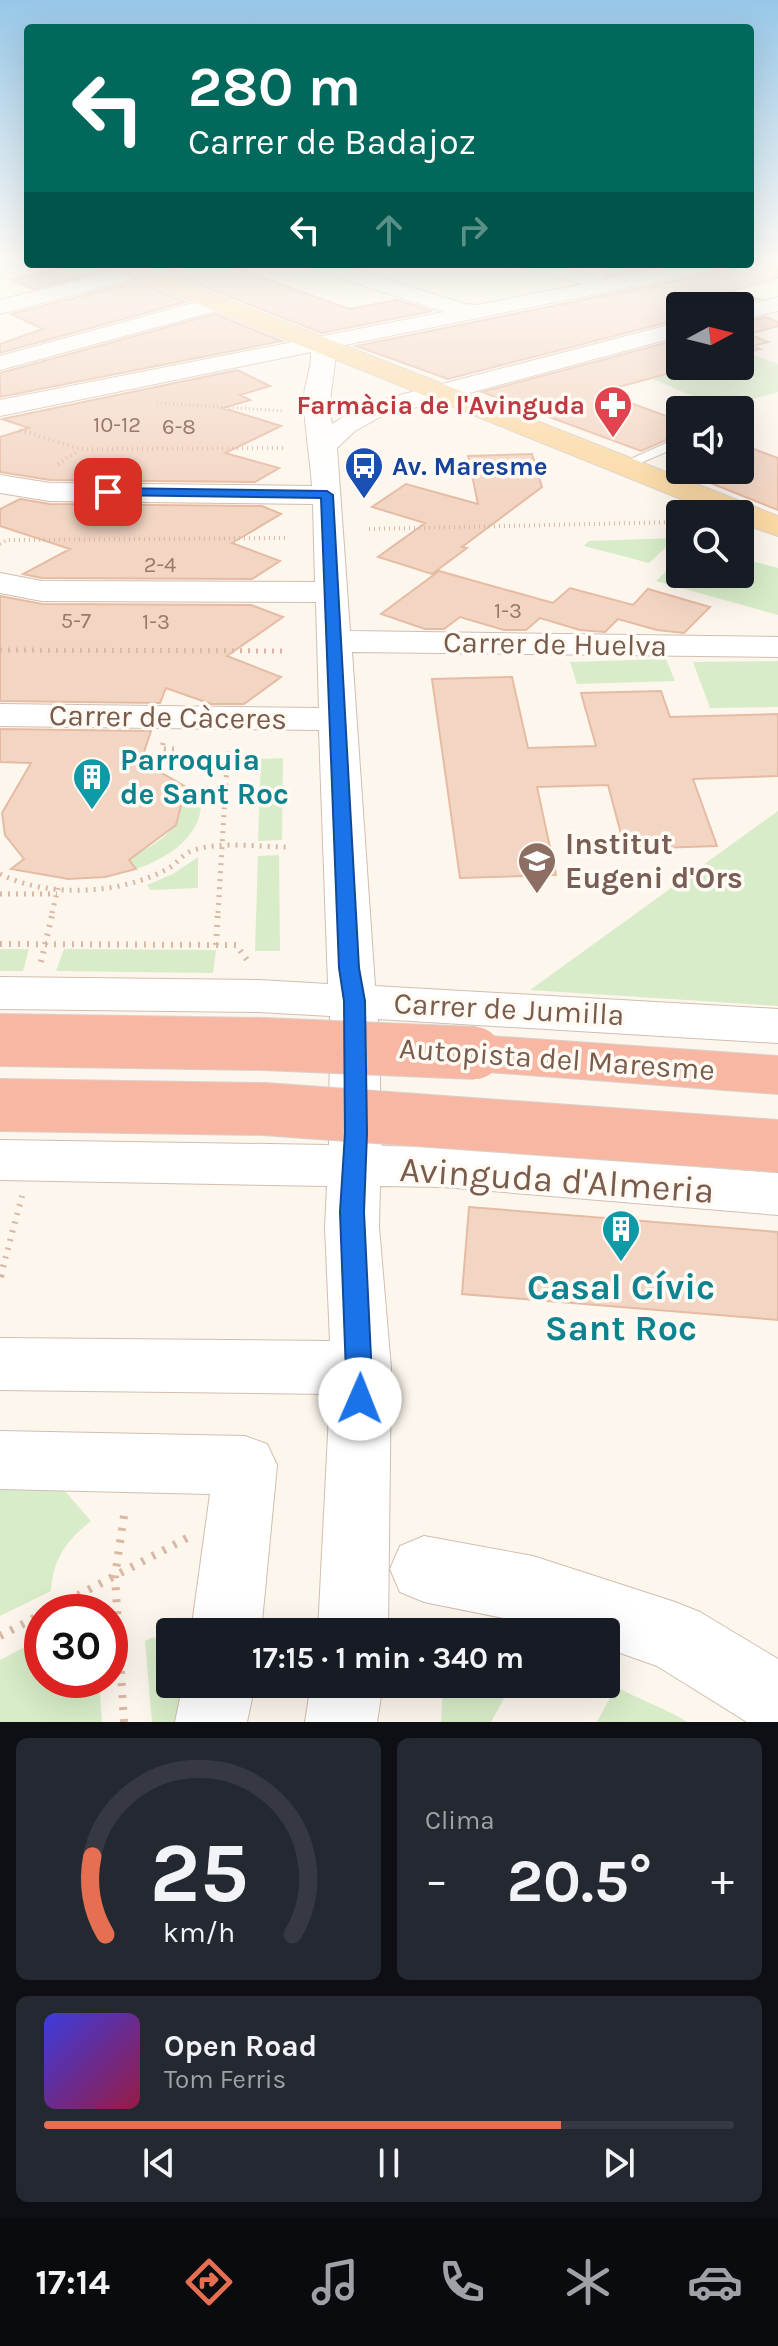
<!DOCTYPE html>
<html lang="es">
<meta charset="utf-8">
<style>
body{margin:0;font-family:Karla,sans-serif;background:#242831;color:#f1f3f6;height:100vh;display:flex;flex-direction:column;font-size:30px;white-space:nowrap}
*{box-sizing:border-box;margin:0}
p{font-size:26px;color:#9ea1a6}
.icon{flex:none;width:44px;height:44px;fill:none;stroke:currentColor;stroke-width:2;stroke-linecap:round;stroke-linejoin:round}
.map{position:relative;height:1722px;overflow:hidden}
.sheet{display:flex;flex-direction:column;gap:16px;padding:16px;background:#0d0f14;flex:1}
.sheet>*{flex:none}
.top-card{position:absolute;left:24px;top:24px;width:730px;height:244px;border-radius:8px;box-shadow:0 8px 32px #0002;background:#00695c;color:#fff;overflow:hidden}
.needle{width:52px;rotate:83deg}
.fabs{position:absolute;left:666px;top:292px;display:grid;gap:16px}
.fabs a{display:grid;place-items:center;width:88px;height:88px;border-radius:8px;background:#171b24;box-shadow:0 8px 32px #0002;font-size:40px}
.speed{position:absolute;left:24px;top:1594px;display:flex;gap:16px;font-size:40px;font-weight:700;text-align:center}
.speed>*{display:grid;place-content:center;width:104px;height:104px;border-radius:50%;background:#171b24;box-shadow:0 8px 32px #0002;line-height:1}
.speed .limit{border:12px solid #d22;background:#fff;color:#111}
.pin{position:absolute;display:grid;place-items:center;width:68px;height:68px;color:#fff;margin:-34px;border-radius:16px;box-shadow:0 4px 12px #0006}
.me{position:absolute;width:88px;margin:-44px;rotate:1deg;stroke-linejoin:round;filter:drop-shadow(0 0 6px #0008)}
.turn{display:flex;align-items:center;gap:28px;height:168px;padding:0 32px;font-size:36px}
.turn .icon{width:104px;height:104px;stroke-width:2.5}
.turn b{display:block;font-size:56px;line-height:68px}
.lanes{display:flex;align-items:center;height:76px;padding:0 32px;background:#0003;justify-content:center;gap:40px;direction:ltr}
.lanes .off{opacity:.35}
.big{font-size:60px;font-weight:700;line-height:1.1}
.sheet .card{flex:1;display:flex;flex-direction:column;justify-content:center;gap:12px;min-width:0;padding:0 28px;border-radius:12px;background:#242831}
.sheet .dial{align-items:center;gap:0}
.dial svg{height:208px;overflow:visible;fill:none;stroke:#363941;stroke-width:7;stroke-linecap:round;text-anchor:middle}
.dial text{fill:#f1f3f6;stroke:none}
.song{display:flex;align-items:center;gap:24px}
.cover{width:96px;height:96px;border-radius:12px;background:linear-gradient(135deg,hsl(240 70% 55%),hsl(340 70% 35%))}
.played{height:8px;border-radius:4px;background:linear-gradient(90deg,#e76f51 75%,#363941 75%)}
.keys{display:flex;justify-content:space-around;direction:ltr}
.heat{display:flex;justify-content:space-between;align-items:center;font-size:44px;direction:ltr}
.sheet .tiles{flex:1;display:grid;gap:16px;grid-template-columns:1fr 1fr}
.card:last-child{grid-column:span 2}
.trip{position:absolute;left:156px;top:1618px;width:464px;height:80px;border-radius:8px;background:#171b24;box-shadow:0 8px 32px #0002;font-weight:700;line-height:80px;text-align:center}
.dock{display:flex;height:128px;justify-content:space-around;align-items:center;background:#090b0e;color:#9ea1a6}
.dock .icon{width:56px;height:56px}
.dock .selected{color:#e76f51}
.dock b{font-size:36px;color:#f1f3f6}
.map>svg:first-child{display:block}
.green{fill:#d8ecc9}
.building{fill:#f3d5c3;stroke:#e6bba3;stroke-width:2}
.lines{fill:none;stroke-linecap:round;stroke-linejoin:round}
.lane-casing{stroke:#d1beb0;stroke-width:2}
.street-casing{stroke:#d1beb0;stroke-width:2}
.primary-casing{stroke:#dad1cd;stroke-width:2}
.highway-casing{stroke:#dad1cd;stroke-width:2}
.path-far4{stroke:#d9b8a5;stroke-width:3;stroke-dasharray:1 3;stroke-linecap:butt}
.path-far3{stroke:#d9b8a5;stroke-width:4;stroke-dasharray:1 4;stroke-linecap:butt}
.path-far2{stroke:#d9b8a5;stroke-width:5;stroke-dasharray:2 6;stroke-linecap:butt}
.path-far1{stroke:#d9b8a5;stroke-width:6;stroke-dasharray:2 7;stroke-linecap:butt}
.path{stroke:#d9b8a5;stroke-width:8;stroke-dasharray:3 9;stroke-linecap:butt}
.lane{fill:#fff;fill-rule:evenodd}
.street{fill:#fff;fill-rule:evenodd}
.primary{fill:#fbd9a5;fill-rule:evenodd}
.highway{fill:#f7b7a3;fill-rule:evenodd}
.highway-bridge-casing{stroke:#dad1cd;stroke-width:54;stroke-linecap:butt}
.highway-bridge{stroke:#f7b7a3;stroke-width:52}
.route{fill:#1a73e8;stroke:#114b97;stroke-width:2}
.labels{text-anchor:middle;stroke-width:7;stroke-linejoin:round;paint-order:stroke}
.far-number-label{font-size:22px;fill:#987a6a}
.far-health-label{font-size:26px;font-weight:bold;fill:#be3a42;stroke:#fffaf3;text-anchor:end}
.far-transit-label{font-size:26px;font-weight:bold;fill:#164399;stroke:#fffaf3;text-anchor:start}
.street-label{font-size:30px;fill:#7a5c4d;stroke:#fffaf3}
.culture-label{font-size:30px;font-weight:bold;fill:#0d838f;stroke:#fffaf3;text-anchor:start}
.education-label{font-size:30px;font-weight:bold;fill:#785e54;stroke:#fffaf3;text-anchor:start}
.near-street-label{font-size:36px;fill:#7a5c4d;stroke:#fffaf3}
.near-culture-label{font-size:36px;font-weight:bold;fill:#0d838f;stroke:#fffaf3}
</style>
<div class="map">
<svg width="778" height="1722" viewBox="0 0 778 1722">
<rect width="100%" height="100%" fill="#fdf6ec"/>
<path class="green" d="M749 353 778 364V392L720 408 653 379 699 366H740V355Z
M676 538 649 563 584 546 589 541Z
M680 558V574H740V558L778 568V615L656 581Z
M666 659 675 681 577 684 570 662Z
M778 661V707L710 708 693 662Z
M283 758 282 840 258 841 261 759Z
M182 790 201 795C205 835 170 857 136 869L127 857C156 847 189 825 179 791Z
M778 811V1006L530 990Z
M279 855 280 951H255L258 856Z
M198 857V888L151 890 147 885 173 874Z
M0 949H29L23 971H0Z
M64 949 216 950 213 973 56 971Z
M0 1465 43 1466 91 1521C66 1541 53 1559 51 1591L0 1616Z
M153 1637 170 1647V1684H213L206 1722H152L145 1641Z
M42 1638V1680H99L102 1722H0V1660Z
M443 1684H512L491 1722H441Z
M616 1686C639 1701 665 1707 687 1722H597Z"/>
<path class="building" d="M77 264H105L108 270 33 289 12 280Z
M181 264H225L349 309 397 300 432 311 322 333 169 273 177 270Z
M606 264H668L608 276 604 275Z
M727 264H778V278L729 292 759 299 737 306H680V319L448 379 356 346 715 273Z
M135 282 185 302 0 353V344L43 329 11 314Z
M215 314 282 341 0 397V373Z
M766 317 778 322V326L749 334 768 342 753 346 760 349 740 354V324Z
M680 339V366H696L600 392 680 421V434L641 451 482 392Z
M237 370 270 386 240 395 250 400 223 408 281 426 225 453 279 468 255 482 50 480 0 472V437L29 428 2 419Z
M740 444 778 458V510L683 472 740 470Z
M532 454 542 487 462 547 467 548 432 574 378 557 425 523 372 507 406 484 478 504 468 456Z
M20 499 50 504 262 506 281 514 232 543 280 561 252 579 42 578 23 574 70 549 0 526V509Z
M439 571 553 603 570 588 633 605 648 589 710 607 684 633 657 630 618 619 605 632 580 630 540 618 526 630H504L460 617 444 629H425L381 614Z
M0 596 42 604 251 605 283 617 227 656 281 677 244 704H211L166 688 160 703 0 701Z
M512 677 528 748 596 746 581 693 661 691 670 717 778 714V776L693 779 717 846 625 849 608 785 537 787 556 875 460 878 432 679Z
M0 729 151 731 141 761 186 787 176 825 129 860 136 869 105 877 68 879 11 869 24 859 5 835 2 813 31 763 0 762Z
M469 1207 778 1232V1320L462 1294Z"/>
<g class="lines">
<g class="lane-casing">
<path id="lane" d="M680 437V446L629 468 617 465Z"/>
</g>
<g class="street-casing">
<path id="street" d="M0 257H25L22 261 0 266Z
M143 264H178L175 268 0 314V300Z
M307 264H338L465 304 477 305 583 284 523 268 520 264H555L607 279 683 264H724L714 270 335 347C337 374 326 397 332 424L362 405 680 322V336L380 417 355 431 337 448 350 631 778 637V657L352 652 375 986 778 1009V1043L378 1019 382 1146 443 1147 778 1173V1215L443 1187 380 1186 379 1227 391 1368 388 1632H318L330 1394 0 1390V1338L330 1341 325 1227 327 1186 0 1180V1140L329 1145 330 1016 259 1012 0 1009V977L259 980 328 984 319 730 0 726V704L319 708 316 602 42 601 0 593V573L42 581 315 582 313 504 50 501 0 493V475L50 483 312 486C310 456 304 426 304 396 305 381 312 368 311 352L0 416V400L444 312 310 268Z
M219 296 230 303 227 308 0 370V356Z
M778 297V311L740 321V307Z
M0 1431 245 1436 267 1444 277 1465 261 1632H191L210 1494 0 1489Z
M424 1536 533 1556 675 1602 700 1612 778 1659V1722H747L657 1666 606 1648V1632H557L533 1624 424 1602 400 1592 390 1569 400 1546Z
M183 1684H255L247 1722H175Z
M311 1684H383L377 1722H305Z"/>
</g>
<g class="primary-casing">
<path id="primary" d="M108 264H138L778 516V536L740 523V514H718L111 269Z"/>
</g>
<g class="highway-casing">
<path id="highway" d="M475 1035 778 1056V1094L475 1071 457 1066 449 1053 457 1040Z"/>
</g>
<path class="path-far4" d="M157 403 284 411"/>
<path class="path-far3" d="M20 430 80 449 284 448
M58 464 79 450
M369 529 680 522
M0 544 7 540 286 538"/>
<path class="path-far2" d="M0 650 286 651
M163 743 162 749H178
M0 874C48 898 121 895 169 868 178 863 183 853 194 850 222 841 258 847 287 847
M0 894H57
M52 913 58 888
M218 913 228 748"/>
<path class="path-far1" d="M0 944 236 945 250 964
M216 945 218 911
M41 962 53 911
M3 1267 22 1196"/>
<path class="path" d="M0 1277 3 1265
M46 1612 187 1538
M0 1636 42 1614
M124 1722 115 1576 125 1509"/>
<use href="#lane" class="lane"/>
<use href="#street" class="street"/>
<use href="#primary" class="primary"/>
<use href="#highway" class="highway"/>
<g class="highway-bridge-casing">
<path id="highway-bridge" d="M0 1040 264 1044 475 1053
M0 1105 264 1109 778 1146"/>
</g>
<use href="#highway-bridge" class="highway-bridge"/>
</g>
<linearGradient id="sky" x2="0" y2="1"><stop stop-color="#97c7e8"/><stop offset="0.52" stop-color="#fefbf6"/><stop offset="1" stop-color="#fefbf6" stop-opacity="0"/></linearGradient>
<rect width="778" height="498" fill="url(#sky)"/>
<path class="route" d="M108 488 327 491 333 495 359 968 365 1001 367 1133 364 1212 373 1399 370 1408 360 1411 351 1408 347 1399 340 1212 345 1133 344 1001 339 968 321 498 104 495 102 492Z"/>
<defs>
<g id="pharmacy-pin" transform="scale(2)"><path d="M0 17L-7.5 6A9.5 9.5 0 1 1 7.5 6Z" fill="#e0444e" stroke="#fffaf3"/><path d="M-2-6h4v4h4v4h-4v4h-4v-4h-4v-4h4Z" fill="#fff"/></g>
<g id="bus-pin" transform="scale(2)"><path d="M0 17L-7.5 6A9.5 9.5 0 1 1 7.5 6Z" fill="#1a4fb4" stroke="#fffaf3"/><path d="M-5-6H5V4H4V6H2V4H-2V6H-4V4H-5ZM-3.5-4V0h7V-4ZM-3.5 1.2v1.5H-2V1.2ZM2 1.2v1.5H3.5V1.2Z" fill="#fff"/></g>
<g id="building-pin" transform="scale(2)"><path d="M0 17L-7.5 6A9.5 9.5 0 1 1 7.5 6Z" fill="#0f9aa8" stroke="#fffaf3"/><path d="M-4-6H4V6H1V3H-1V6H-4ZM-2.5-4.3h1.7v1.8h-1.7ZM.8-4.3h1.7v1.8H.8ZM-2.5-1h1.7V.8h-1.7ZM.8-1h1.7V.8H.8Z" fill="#fff"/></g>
<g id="school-pin" transform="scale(2)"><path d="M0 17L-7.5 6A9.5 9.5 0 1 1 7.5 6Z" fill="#8d6e63" stroke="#fffaf3"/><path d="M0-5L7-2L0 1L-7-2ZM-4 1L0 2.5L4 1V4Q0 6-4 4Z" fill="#fff"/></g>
</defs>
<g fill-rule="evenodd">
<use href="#pharmacy-pin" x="613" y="405"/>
<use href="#bus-pin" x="364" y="466"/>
<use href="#building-pin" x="92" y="777"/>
<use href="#school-pin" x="537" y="861"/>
<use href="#building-pin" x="621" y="1229"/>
</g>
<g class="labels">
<g class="far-number-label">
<text x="117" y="432">10-12</text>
<text x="179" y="434">6-8</text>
<text x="160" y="572">2-4</text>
<text x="508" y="618">1-3</text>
<text x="76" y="628">5-7</text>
<text x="156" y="629">1-3</text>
</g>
<g class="far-health-label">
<text x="585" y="414">Farmàcia de l'Avinguda</text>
</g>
<g class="far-transit-label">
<text x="392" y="475">Av. Maresme</text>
</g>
<g class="street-label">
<text transform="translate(555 644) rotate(1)" y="10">Carrer de Huelva</text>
<text transform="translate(168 717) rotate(1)" y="10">Carrer de Càceres</text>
<text transform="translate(509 1009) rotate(3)" y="10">Carrer de Jumilla</text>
<text transform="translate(557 1059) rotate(4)" y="10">Autopista del Maresme</text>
</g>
<g class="culture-label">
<text x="120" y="770">Parroquia<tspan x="120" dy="34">de Sant Roc</tspan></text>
</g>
<g class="education-label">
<text x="565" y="854">Institut<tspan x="565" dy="34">Eugeni d'Ors</tspan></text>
</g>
<g class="near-street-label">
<text transform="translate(557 1179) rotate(4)" y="13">Avinguda d'Almeria</text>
</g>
<g class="near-culture-label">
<text x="621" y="1299">Casal Cívic<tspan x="621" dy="41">Sant Roc</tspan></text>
</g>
</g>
</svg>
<div class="fabs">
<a><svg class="needle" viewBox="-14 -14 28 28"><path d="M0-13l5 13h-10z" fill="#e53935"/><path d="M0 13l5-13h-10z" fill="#9ea1a6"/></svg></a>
<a><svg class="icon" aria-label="sound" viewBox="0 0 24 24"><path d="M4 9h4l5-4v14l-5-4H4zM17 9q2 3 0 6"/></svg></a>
<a><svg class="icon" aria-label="search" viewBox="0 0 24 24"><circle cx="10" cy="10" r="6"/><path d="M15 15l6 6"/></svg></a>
</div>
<div class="speed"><div class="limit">30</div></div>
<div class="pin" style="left:108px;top:492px;background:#d93025"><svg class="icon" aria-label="arrive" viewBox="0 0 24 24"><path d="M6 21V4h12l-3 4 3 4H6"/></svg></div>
<svg class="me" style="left:360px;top:1399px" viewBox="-20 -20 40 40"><circle r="19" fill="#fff"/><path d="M0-13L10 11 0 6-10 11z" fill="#1a73e8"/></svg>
<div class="trip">17:15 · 1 min · 340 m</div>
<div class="top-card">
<div class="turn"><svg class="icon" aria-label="left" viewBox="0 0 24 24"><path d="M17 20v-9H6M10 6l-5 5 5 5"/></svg><div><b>280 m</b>Carrer de Badajoz</div></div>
<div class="lanes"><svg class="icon" aria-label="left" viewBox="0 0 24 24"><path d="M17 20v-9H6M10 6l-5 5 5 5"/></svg><svg class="icon off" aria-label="ahead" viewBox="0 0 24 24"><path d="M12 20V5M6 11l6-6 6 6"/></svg><svg class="icon off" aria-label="right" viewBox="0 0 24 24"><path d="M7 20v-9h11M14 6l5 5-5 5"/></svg></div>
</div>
</div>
<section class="sheet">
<div class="tiles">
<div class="card dial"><svg viewBox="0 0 100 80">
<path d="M14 69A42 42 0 1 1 86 69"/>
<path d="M14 69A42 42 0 0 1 9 39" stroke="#e76f51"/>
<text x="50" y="56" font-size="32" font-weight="700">25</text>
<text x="50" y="72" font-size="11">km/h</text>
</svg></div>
<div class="card"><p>Clima</p>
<div class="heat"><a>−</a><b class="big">20.5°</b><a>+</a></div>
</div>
<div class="card">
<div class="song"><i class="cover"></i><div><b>Open Road</b><p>Tom Ferris</p></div></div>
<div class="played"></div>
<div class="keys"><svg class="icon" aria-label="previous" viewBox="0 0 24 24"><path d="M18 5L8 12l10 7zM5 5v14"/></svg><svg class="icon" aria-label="pause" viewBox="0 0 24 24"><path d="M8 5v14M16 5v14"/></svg><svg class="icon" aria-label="next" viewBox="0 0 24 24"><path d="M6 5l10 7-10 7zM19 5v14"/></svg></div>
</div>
</div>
</section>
<nav class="dock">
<b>17:14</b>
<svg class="icon selected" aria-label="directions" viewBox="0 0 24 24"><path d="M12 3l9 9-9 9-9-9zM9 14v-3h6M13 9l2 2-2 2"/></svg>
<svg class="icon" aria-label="music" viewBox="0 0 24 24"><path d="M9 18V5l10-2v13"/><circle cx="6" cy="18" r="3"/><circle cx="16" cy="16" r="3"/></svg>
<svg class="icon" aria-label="phone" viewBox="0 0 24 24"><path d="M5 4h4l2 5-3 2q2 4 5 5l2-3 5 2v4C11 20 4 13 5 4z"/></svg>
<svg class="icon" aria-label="climate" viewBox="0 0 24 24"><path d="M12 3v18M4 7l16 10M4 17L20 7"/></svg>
<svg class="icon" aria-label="car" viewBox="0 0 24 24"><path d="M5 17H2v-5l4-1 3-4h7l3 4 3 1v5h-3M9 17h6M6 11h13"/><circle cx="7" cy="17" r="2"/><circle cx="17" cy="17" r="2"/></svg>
</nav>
